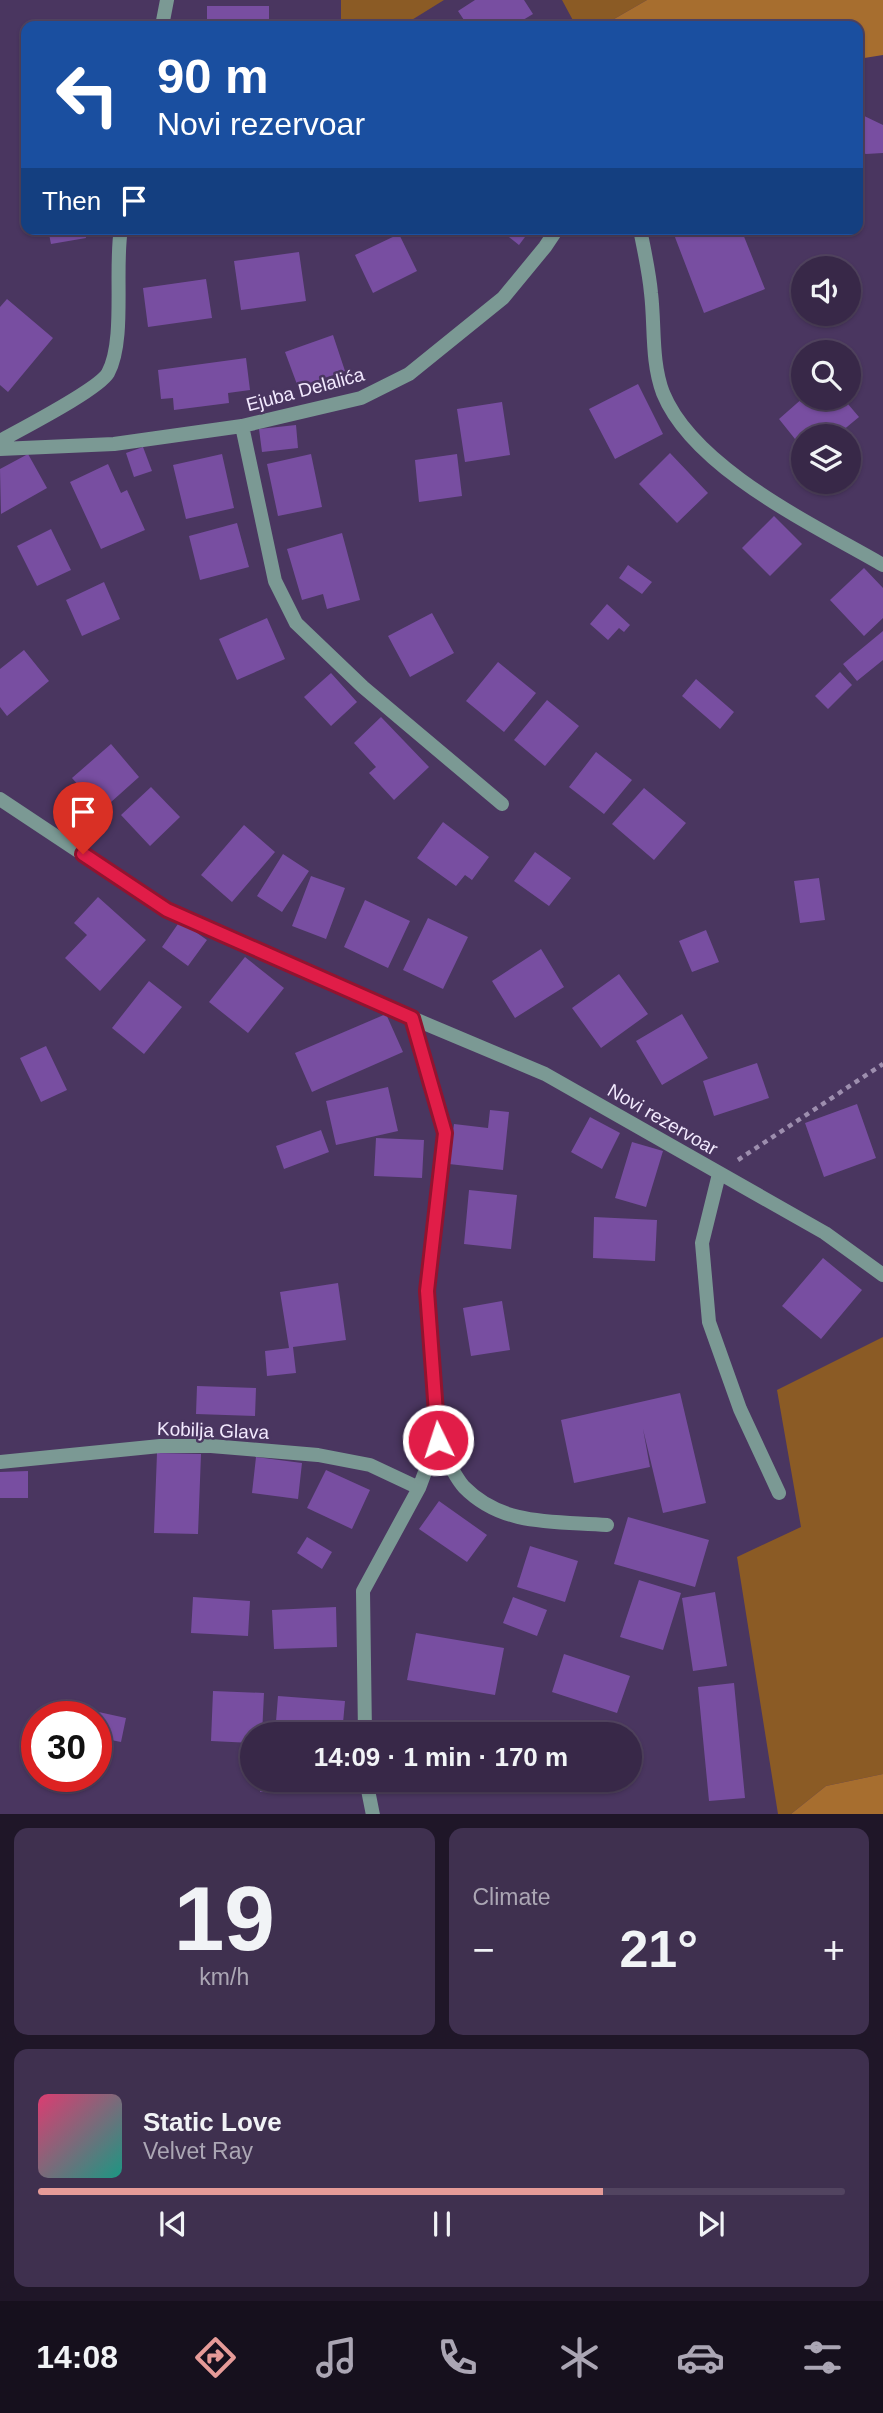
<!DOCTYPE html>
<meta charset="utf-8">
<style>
body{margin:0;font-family:Helvetica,sans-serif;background:#3f304f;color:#f1f3f6;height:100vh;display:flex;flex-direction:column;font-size:26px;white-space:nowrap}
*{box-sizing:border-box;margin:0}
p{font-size:23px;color:#aba6b4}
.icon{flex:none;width:38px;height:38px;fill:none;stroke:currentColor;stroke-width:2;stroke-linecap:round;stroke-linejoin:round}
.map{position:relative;height:1814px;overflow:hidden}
.drawer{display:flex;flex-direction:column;gap:14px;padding:14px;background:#1f1628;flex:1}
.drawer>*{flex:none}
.hud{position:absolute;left:21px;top:21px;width:842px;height:214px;border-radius:14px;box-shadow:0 2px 5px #0004,0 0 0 2px #524460;background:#1a4fa0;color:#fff;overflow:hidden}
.buttons{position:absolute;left:791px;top:256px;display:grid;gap:14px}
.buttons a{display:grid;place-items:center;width:70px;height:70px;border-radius:50%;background:#382848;box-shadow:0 2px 5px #0004,0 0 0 2px #524460;font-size:35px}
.speed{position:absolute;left:21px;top:1701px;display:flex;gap:14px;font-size:35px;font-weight:700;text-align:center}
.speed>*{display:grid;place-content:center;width:91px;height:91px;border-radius:50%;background:#382848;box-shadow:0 2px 5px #0004,0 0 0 2px #524460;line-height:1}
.speed .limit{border:10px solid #d22;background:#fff;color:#111}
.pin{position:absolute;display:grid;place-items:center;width:60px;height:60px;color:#fff;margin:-72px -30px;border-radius:50% 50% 50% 0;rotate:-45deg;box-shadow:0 0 7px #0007}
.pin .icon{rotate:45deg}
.me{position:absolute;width:77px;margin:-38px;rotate:356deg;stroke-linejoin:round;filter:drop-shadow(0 0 5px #0008)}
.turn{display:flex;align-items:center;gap:24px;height:147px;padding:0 21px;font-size:32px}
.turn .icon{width:91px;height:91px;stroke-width:2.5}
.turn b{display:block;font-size:49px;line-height:60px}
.then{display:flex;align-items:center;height:66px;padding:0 21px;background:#0003;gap:14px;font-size:26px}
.big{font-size:52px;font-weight:700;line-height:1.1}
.drawer .card{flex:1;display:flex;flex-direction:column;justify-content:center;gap:10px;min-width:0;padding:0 24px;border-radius:14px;background:#3f304f}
.drawer .dial{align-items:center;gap:0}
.dial b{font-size:91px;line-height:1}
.song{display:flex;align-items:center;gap:21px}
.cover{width:84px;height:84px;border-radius:10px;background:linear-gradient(135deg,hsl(340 70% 55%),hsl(170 70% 35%))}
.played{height:7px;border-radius:4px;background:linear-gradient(90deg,#e69b98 70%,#524460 70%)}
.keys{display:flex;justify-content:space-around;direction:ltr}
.heat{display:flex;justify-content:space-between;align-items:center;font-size:38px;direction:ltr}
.drawer .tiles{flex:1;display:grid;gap:14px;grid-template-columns:1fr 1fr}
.card:last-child{grid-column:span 2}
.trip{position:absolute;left:240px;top:1722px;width:402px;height:70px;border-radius:35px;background:#382848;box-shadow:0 2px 5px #0004,0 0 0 2px #524460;font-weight:700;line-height:70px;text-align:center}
.tabs{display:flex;height:112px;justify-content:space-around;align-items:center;background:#16101d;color:#aba6b4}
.tabs .icon{width:49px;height:49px}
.tabs .active{color:#e69b98}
.tabs b{font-size:32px;color:#f1f3f6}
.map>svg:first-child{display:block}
.green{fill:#8b5b25}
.forest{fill:#a76e2f}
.building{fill:#784ea1}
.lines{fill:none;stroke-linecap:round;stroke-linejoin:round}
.path{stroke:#9d8eae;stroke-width:4.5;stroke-dasharray:5 5;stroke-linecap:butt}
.lane{stroke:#7b9994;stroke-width:14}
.street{stroke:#7b9994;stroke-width:14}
.route-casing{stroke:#92132f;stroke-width:18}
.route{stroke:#e11d48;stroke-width:12}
.labels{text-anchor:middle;stroke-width:5;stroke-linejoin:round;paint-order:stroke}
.street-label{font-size:19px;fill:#f2e9fe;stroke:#4a3660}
</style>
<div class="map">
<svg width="883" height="1815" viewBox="0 0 883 1815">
<rect width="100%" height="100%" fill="#4a3660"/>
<path class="green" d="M341 0H444L402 26H341Z
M562 0H647L602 26H576Z
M883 1337V1774L826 1786 791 1814H778L737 1557 801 1527 777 1390Z"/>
<path class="forest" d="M647 0H883V55L858 59V26H602Z
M883 1774V1814H791L826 1786Z"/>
<path class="building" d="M475 0H524L533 14 513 26H468L458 11Z
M207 6H269V26H207Z
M26 51V83H25L19 53Z
M858 113 883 125V153L866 154 858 151Z
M48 229H85L86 238 51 244Z
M499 229H531L519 245Z
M680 229H741L765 289 704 313 673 232Z
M399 234 417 271 373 293 355 255Z
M299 252 306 301 241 310 234 261Z
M206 279 212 318 148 327 143 288Z
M7 299 53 338 8 392 0 385V307Z
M333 335 345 371 298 387 285 352Z
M246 358 250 390 228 393 229 403 174 410 173 398 161 399 158 370Z
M638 384 663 434 615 459 589 409Z
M804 397H842L859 417 836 436H803V449L779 419Z
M502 402 510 455 465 462 457 409Z
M296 425 298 448 262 452 259 429Z
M143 447 152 471 134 477 126 453Z
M670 453 708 493 677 523 639 484Z
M28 454 47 488 1 514 0 469Z
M222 454 234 508 186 519 173 465Z
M311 454 322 507 278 516 267 464Z
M457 454 462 496 419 502 415 460Z
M108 464 121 493 127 490 145 530 101 549 70 482Z
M774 516 802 544 770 576 742 548Z
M237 523 249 567 200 580 189 536Z
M51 529 71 570 37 586 17 546Z
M342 533 360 600 327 609 323 594 302 600 287 549Z
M628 565 652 582 642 594 619 578Z
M864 568 883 588V618L864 636 830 600Z
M104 582 120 619 82 636 66 600Z
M607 604 630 625 624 632 619 628 608 640 590 624Z
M432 613 454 653 410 677 388 636Z
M267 618 285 659 237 680 219 639Z
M883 631V660L857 681 843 664Z
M24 650 49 681 7 716 0 707V669Z
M498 662 536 693 504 732 466 701Z
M840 672 852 685 828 709 815 696Z
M331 673 357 702 331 726 304 697Z
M696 679 734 712 720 729 682 696Z
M547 700 579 726 545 766 514 740Z
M381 717 429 767 394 800 369 773 376 767 354 743Z
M111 744 139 777 101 811 72 778Z
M596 752 632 780 604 814 569 787Z
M151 787 180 817 150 846 121 815Z
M644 788 686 823 654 860 612 824Z
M443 822 489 857 472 880 465 875 456 886 417 858Z
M244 825 275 852 232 902 201 875Z
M535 852 571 878 549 906 514 881Z
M283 854 309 871 282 912 257 896Z
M311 876 345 888 326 939 292 926Z
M819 878 825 920 800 923 794 881Z
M98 897 146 940 100 991 65 958 87 935 74 923Z
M365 900 410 921 388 968 344 947Z
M428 918 468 937 443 989 403 970Z
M180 921 207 940 188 966 162 947Z
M706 930 719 962 692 972 679 941Z
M541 949 564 987 515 1018 492 981Z
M245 957 284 988 248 1033 209 1002Z
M619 974 648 1014 601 1048 572 1008Z
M149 981 182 1007 144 1054 112 1028Z
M386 1014 403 1052 312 1092 295 1053Z
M682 1014 708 1058 662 1085 636 1041Z
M46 1046 67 1090 41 1102 20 1058Z
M757 1063 769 1098 714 1116 703 1081Z
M388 1087 398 1131 336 1145 326 1101Z
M857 1104 876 1158 824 1177 805 1123Z
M490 1110 509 1112 503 1170 449 1164 454 1124 488 1128Z
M590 1117 620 1133 602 1169 571 1152Z
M321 1130 329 1152 284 1169 276 1146Z
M376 1138 424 1140 422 1178 374 1176Z
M632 1142 663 1151 646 1207 615 1198Z
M469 1190 517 1195 511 1249 464 1244Z
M594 1217 657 1220 655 1261 593 1258Z
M823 1258 862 1290 821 1339 782 1306Z
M338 1283 346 1340 293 1347 296 1373 267 1376 265 1351 289 1348 280 1292Z
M502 1301 510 1350 471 1356 463 1308Z
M197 1386 256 1388 255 1416 196 1414Z
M680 1393 706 1503 663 1513 643 1429 650 1467 574 1483 561 1420Z
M157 1453 201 1454 198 1534 154 1533Z
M256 1457 302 1463 298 1499 252 1493Z
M326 1470 370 1490 352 1529 307 1508Z
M28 1471V1498H0V1472Z
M439 1501 487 1535 467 1562 419 1529Z
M628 1517 709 1540 695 1587 614 1564Z
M307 1537 332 1552 322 1569 297 1553Z
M530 1546 578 1561 565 1602 517 1587Z
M639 1580 681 1593 663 1650 620 1637Z
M715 1592 727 1666 693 1671 682 1598Z
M193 1597 250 1601 248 1636 191 1633Z
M513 1597 547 1610 537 1636 503 1623Z
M336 1607 337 1647 274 1649 272 1610Z
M416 1633 504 1648 495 1695 407 1680Z
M564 1654 630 1676 617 1713 552 1692Z
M734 1683 745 1798 709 1801 698 1687Z
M213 1691 264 1693 262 1734H252V1743L211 1741Z
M278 1696 345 1701 342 1734H275Z
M85 1709 126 1718 121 1742 96 1737V1717H84Z
M544 1720 608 1726 607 1734H543Z
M431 1722 478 1727V1734H430Z
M260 1780H341V1794L260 1792Z"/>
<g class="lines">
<path class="path" d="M738 1160 883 1064"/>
<path class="lane" d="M719 1174 702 1243 709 1322 740 1409 779 1493"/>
<path class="street" d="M162 26 167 0
M640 229C644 250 649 271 651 293 655 326 651 361 663 393 694 469 814 525 883 565
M242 426 275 581 296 623 363 687 502 804
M0 441C21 429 98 390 108 373 126 340 114 268 121 229
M0 449 114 444 242 426 361 398 409 374 503 298 545 247 557 229
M0 799 167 910 412 1018 545 1074 825 1233 883 1275
M437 1440C445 1454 453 1475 464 1487 503 1527 556 1521 607 1525
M0 1462 160 1446H211L318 1455 370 1465 419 1488
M365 1734 363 1591 419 1488 437 1440 427 1291 445 1133 412 1018
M366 1780 373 1815"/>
</g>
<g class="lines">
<g class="route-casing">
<path id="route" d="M83 854 167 910 412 1018 445 1133 427 1291 438 1440"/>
</g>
<use href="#route" class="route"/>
</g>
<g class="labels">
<g class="street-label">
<text transform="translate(305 389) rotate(-15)" y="7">Ejuba Delalića</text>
<text transform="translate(663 1119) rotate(30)" y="7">Novi rezervoar</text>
<text transform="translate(213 1430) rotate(2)" y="7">Kobilja Glava</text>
</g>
</g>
</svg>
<div class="buttons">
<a><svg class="icon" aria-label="sound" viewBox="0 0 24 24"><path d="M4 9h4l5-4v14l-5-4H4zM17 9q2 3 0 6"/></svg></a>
<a><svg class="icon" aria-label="search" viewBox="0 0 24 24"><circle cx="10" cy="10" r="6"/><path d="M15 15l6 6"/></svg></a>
<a><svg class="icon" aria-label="layers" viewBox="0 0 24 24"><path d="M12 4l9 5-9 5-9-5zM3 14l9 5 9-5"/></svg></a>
</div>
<div class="speed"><div class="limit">30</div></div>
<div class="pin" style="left:83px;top:854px;background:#d93025"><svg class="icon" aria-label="arrive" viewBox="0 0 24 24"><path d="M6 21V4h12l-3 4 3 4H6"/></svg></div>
<svg class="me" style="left:438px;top:1440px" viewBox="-20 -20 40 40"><circle r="17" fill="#e11d48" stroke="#fff" stroke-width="3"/><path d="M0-11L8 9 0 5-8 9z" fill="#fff"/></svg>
<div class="trip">14:09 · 1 min · 170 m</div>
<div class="hud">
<div class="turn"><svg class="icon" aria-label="left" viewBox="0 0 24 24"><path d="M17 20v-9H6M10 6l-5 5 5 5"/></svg><div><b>90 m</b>Novi rezervoar</div></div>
<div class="then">Then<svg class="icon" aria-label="arrive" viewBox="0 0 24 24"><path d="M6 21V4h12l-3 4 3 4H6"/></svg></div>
</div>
</div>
<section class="drawer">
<div class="tiles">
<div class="card dial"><b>19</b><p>km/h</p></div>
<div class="card"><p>Climate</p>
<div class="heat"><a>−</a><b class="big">21°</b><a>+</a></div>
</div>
<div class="card">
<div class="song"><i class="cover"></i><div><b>Static Love</b><p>Velvet Ray</p></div></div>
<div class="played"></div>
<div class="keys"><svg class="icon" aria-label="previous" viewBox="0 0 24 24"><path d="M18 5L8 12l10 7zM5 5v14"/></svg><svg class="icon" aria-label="pause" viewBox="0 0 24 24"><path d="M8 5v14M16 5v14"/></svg><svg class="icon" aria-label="next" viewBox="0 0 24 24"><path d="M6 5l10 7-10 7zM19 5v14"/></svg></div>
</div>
</div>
</section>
<nav class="tabs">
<b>14:08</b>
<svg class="icon active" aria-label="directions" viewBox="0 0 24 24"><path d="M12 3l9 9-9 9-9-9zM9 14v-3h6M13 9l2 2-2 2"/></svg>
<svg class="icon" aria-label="music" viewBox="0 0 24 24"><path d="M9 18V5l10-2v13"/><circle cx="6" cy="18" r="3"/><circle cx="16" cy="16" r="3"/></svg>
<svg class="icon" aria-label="phone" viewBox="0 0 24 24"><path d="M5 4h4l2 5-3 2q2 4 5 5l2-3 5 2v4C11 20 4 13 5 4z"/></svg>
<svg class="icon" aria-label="climate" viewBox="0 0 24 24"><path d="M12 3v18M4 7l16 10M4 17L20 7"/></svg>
<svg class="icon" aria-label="car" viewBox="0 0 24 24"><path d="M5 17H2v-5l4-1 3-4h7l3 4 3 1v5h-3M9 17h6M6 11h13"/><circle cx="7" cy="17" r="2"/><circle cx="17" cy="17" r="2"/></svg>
<svg class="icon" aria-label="filters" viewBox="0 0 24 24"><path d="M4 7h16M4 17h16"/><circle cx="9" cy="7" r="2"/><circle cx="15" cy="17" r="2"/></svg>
</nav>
